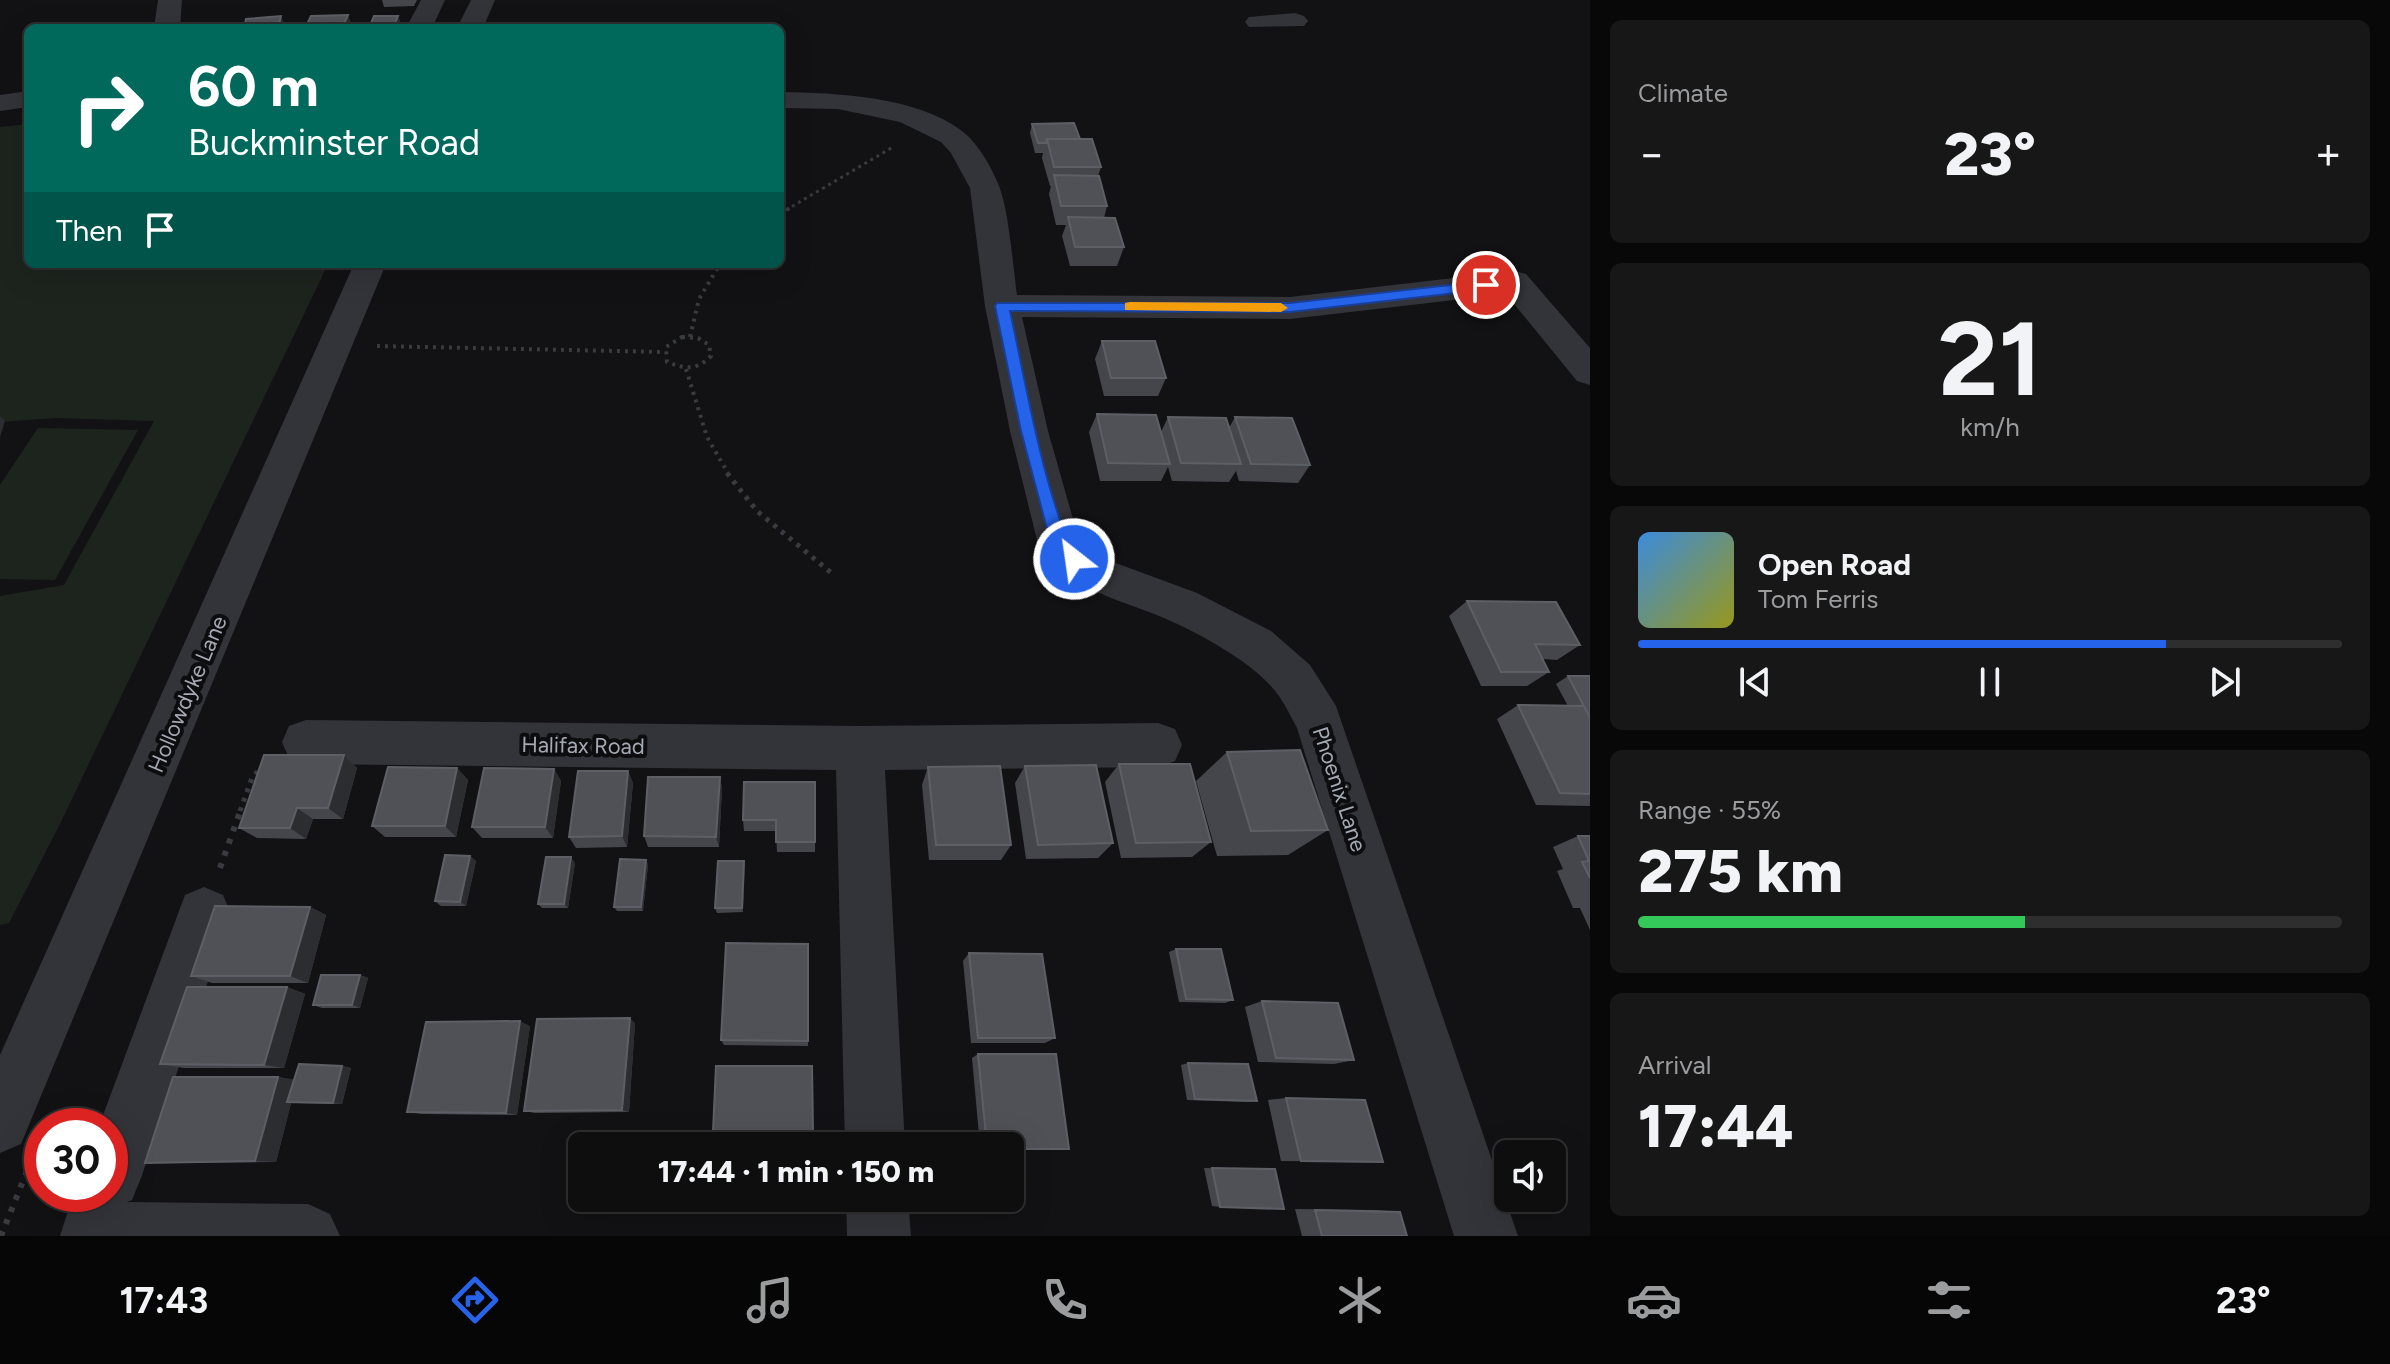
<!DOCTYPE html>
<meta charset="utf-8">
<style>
body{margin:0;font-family:Figtree,sans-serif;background:#171718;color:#f1f3f6;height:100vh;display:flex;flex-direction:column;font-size:30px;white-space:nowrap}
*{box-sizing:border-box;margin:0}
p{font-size:26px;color:#9b9c9e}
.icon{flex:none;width:44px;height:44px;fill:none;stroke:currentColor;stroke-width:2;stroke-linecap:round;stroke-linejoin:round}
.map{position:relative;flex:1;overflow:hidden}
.details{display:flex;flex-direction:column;gap:20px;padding:20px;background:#080808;width:800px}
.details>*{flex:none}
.guide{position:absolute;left:24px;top:24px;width:760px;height:244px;border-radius:12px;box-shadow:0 8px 32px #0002,0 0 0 2px #2e2e2f;background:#00695c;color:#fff;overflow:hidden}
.tools{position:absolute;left:1494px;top:1140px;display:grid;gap:16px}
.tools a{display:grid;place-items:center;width:72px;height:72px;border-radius:12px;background:#0e0e0f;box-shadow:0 8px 32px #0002,0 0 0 2px #2e2e2f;font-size:40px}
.speed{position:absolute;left:24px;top:1108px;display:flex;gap:16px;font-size:40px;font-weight:700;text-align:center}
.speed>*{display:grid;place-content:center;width:104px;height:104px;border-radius:50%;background:#0e0e0f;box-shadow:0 8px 32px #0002,0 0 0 2px #2e2e2f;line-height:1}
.speed .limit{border:12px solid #d22;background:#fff;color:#111}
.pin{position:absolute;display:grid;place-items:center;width:68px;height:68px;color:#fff;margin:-34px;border:4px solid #fff;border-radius:50%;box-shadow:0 2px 8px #0007}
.me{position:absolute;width:88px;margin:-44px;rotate:330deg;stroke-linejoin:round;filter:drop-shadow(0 0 6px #0008)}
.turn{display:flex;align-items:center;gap:28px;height:168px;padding:0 32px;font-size:36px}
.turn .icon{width:104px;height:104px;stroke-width:2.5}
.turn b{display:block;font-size:56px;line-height:68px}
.then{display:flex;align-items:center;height:76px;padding:0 32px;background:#0003;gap:16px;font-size:30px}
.big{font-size:60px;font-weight:800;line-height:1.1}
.details .widget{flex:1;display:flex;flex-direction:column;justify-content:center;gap:12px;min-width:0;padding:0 28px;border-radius:12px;background:#171718}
.details .dial{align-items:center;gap:0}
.dial b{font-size:104px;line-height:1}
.song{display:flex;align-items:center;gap:24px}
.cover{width:96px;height:96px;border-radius:12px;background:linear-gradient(135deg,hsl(210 70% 55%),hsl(60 70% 35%))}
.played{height:8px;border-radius:4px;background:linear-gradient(90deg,#2563eb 75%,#2e2e2f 75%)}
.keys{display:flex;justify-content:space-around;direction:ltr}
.heat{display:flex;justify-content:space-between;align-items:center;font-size:44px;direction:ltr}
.charge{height:12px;border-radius:6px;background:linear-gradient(90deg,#34c759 55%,#2e2e2f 0)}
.trip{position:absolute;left:568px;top:1132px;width:456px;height:80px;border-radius:12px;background:#0e0e0f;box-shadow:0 8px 32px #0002,0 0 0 2px #2e2e2f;font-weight:800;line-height:80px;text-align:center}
.tabs{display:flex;height:128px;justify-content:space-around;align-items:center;background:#060606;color:#9b9c9e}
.tabs .icon{width:56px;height:56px}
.tabs .current{color:#2563eb}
.tabs b{font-size:36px;color:#f1f3f6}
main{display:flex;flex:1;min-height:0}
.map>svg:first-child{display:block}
.green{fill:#1d241e}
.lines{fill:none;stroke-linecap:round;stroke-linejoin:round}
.path-far3{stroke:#393b40;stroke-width:3;stroke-dasharray:3 4;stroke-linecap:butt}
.path-far2{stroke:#393b40;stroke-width:4;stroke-dasharray:3 5;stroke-linecap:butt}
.path-far1{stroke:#393b40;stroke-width:5;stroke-dasharray:4 6;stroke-linecap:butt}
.path{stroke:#393b40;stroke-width:6;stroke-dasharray:5 8;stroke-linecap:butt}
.minor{fill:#333439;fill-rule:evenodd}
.wall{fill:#45464c}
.shaded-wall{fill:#2c2d31}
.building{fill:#4f5157;stroke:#5d5f66;stroke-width:2}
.route{fill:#2563eb;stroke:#184099;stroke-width:2}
.slow{fill:#f59e0b}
.labels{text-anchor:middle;stroke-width:8;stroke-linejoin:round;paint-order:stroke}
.street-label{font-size:22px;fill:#a4a9b4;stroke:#0d0d0f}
</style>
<main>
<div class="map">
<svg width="1590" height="1236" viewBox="0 0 1590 1236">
<rect width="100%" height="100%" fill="#121214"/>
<path class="green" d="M28 124V264H328L59 826 9 923 0 925V596L64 585 154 421 56 418 0 422V127Z
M38 428 138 430 55 580 0 579V485Z"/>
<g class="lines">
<path class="path-far3" d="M786 210 893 147"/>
<path class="path-far2" d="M780 214 790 208
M682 337 698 338 709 345 711 356C696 371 685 369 667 362L666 347Z
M690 337 699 299 720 264
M377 346 664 352
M686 369 707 437 729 475"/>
<path class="path-far1" d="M727 473 757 511 835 576
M240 811 252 778 264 764"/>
<path class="path" d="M220 868 241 809
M1 1236 29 1166"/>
<path class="minor" d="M158 0H182L180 28H154Z
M421 0H445L432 28H406Z
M471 0H495L483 28H457Z
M1295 13 1304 16 1308 21 1304 26 1249 27 1245 22 1249 17Z
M28 91V107L0 111V95Z
M780 92C836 93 916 96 962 131 978 143 992 168 999 186 1009 211 1013 267 1017 295L1290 297 1514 271 1526 274 1590 348V385L1577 381 1506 294 1290 319 1022 317 1048 431 1077 533 1089 547 1113 562 1197 593 1271 631 1310 665 1336 706 1518 1236H1454L1297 728C1291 717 1286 706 1279 696 1257 664 1199 633 1164 618 1117 598 1063 589 1037 540L1010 431 985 306 970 188 951 153 941 142 900 122 838 109 780 108Z
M354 264H386L21 1144 0 1153V1055Z
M306 720 860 726 1158 723 1175 729 1182 745 1175 761 1158 767 885 770 905 1146H845L836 770 306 764 289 758 282 742 289 726Z
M204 887 223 895 231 914 141 1178 132 1200 127 1202 308 1204 330 1214 340 1236H60L68 1211 92 1201 86 1194H110V1126H99L185 895Z
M846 1198H908L911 1236H847Z"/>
</g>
<path class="wall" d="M382 0H417L414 6 384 7Z
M1032 124 1080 139 1101 167 1098 176 1107 206 1104 218 1124 247 1117 266H1070L1062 236 1066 225H1056L1049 194 1051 186H1050L1042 158 1043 153H1035L1030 133Z
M1102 341 1166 378 1158 396H1104L1095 359Z
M1097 414 1161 432 1168 417 1229 428 1235 417 1310 465 1298 483 1239 481 1236 471 1229 482 1172 481 1168 467 1161 481H1100L1089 432Z
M1467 601 1580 645 1557 660 1543 659 1549 672 1527 686H1481L1449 616Z
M1568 676H1590V806L1536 805 1497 719 1518 705 1568 706 1556 684Z
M1227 752 1328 830 1288 855 1217 856 1196 781Z
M344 755 357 768 343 819H313L306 839 257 838 239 828Z
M1119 764 1211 842 1192 857 1121 858 1105 782Z
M1025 766 1113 843 1098 858 1026 859 1015 783Z
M928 767 1011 845 1001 860H929L922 785Z
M457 768 468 780 456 837H385L372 826Z
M554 769 561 781 553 838H482L472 827Z
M628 771 633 783 627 847 576 848 569 837Z
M720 777 722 789 719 847H648L644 836Z
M744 782 815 842V852H777L776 831H744L743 820Z
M1578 836H1590V930L1580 908H1573L1557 871 1563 869 1553 847Z
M470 856 476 861 466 906H441L435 901Z
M646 860 648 865 643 911H617L614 907Z
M744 861 743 912 717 913 715 908Z
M575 863 568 908H542L538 904Z
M310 907 326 915 308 983H212L191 976Z
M1176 949 1233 1000 1225 1003 1179 1002 1169 952Z
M969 953 1055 1038 1045 1043H971L963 961Z
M360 975 368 978 360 1008H322L313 1005Z
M287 987 305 994 284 1068H184L160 1064Z
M1262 1001 1354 1060 1334 1064 1258 1062 1245 1007Z
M635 1023 629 1112 535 1113 524 1111Z
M530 1026 517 1115 422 1114 407 1112Z
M721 1040 808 1041V1046L724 1045Z
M978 1054 1010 1146H980L972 1058Z
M1188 1063 1257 1101 1248 1102 1187 1100 1181 1065Z
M342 1066 351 1068 342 1104 291 1103 276 1162 145 1163 278 1077 294 1080Z
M1286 1098 1383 1162 1281 1161 1268 1100Z
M713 1131 813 1132 812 1133 716 1132Z
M1204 1168 1275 1169 1220 1207 1212 1206Z
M1295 1209 1376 1210 1400 1212 1407 1236H1302Z"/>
<path class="shaded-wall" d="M348 15 353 28H342Z
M281 16 286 28H278Z
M398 16 403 28H393Z
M0 416 5 421 0 437Z
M344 755 357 768 343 819 328 808Z
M457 768 468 780 456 837 445 826Z
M554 769 561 781 553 838 545 827Z
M628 771 633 783 627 847 622 836Z
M720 777 722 789 719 847 716 837Z
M297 808 313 819 306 839 290 828Z
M470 856 476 861 466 906 460 902Z
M571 857 575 863 568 908 564 904Z
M646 860 648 865 643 911 641 907Z
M744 861 745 866 743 912 742 908Z
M310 907 326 915 308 983 290 976Z
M360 975 368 978 360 1008 352 1005Z
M287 987 305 994 284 1068 264 1065Z
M630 1018 635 1023 629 1112 622 1110Z
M520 1021 530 1026 517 1115 506 1113Z
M342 1066 351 1068 342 1104 333 1103Z
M278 1077 297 1080 276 1162 255 1161Z"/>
<path class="building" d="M348 15 342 28H305L311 16Z
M281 16 278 28H244L246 19Z
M374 16H398L393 28H369Z
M203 24 202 27 217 24 216 28H189V26Z
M1074 123 1080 139H1047L1046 143H1038L1032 124Z
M1047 139H1092L1101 167H1054Z
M1054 175 1099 176 1107 206H1061Z
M1068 217 1115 218 1124 247H1075Z
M1102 341H1155L1166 378H1111Z
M1097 414 1156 415 1170 464 1108 463Z
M1168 417 1226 418 1241 464 1181 463Z
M1235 417 1292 418 1310 465 1251 464Z
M1467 601 1556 602 1580 645 1535 644 1549 672H1501Z
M1568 676H1590V714H1588Z
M1518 705 1584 706 1590 718V794L1560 793Z
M1300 750 1328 830 1251 831 1227 752Z
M264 755H344L328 808H297L290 828H239Z
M1119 764H1190L1211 842 1136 843Z
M1096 765 1113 843 1038 845 1025 766Z
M1000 766 1011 845H936L928 767Z
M388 767 457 768 445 826H372Z
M484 768 554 769 545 827H472Z
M578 771H628L622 836 569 837Z
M648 777H720L716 837 644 836Z
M744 782H815V842H776V820H743Z
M1578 836H1590V878L1582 862 1589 861Z
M445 855 470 856 460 902 435 901Z
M546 857H571L564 904H538Z
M620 859 646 860 641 907H614Z
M718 861H744L742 908H715Z
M215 906 310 907 290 976H191Z
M726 943 808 944V1041L721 1040Z
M1176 949H1221L1233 1000 1186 999Z
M969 953 1042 954 1055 1038H978Z
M321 975H360L352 1005H313Z
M187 987H287L264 1065 160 1064Z
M1262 1001 1338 1003 1354 1060 1276 1058Z
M630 1018 622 1110 524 1111 537 1019Z
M520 1021 506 1113 407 1112 426 1022Z
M978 1054H1056L1069 1149H1010V1146H987Z
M1188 1063 1248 1064 1257 1101 1195 1099Z
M299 1064 342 1066 333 1103 287 1102Z
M716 1066H812L813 1132 713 1131Z
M173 1077H278L255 1161 145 1163Z
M1286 1098 1365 1100 1383 1162 1301 1161Z
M1212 1168 1275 1169 1284 1209 1220 1207Z
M1315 1210 1400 1212 1407 1236H1322Z"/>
<path class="route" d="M1486 281 1491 282V289L1290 312 1010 311C1026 384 1039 464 1065 534 1069 543 1078 550 1083 559L1080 564H1068L1050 540 1021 431 995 306 997 303H1290Z"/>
<path class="slow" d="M1130 302 1281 303 1288 308 1281 312 1125 310V303Z"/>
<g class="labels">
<g class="street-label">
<text transform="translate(187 694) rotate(-67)" y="8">Hollowdyke Lane</text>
<text transform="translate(583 745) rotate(1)" y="8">Halifax Road</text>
<text transform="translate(1340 789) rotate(72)" y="8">Phoenix Lane</text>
</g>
</g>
</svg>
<div class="tools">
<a><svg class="icon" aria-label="sound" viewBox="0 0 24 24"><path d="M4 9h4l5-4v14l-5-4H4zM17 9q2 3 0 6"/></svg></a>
</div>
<div class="speed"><div class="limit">30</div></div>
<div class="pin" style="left:1486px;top:285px;background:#d93025"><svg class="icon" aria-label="arrive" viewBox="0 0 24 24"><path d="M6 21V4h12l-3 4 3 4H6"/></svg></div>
<svg class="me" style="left:1074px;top:559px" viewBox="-20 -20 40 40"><circle r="17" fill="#2563eb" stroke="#fff" stroke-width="3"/><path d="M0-11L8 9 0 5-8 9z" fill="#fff"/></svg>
<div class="trip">17:44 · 1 min · 150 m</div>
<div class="guide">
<div class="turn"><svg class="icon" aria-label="right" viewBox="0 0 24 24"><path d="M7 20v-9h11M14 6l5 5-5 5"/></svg><div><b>60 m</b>Buckminster Road</div></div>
<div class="then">Then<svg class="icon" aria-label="arrive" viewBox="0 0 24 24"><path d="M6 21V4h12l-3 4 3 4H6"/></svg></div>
</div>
</div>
<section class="details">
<div class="widget"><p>Climate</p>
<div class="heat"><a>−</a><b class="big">23°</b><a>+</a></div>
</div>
<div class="widget dial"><b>21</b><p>km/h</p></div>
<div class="widget">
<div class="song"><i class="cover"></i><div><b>Open Road</b><p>Tom Ferris</p></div></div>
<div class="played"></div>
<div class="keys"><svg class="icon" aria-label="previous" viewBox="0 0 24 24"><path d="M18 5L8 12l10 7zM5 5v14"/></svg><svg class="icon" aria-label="pause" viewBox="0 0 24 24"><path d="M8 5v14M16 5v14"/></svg><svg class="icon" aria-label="next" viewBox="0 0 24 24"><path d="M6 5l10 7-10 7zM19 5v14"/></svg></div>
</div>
<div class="widget"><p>Range · 55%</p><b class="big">275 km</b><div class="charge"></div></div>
<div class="widget"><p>Arrival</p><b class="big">17:44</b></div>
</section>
</main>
<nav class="tabs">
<b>17:43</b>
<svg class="icon current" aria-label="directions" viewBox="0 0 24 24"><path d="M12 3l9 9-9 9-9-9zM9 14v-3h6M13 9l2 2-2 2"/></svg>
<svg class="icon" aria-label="music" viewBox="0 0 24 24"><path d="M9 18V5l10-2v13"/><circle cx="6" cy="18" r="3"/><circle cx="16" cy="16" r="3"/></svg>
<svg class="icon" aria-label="phone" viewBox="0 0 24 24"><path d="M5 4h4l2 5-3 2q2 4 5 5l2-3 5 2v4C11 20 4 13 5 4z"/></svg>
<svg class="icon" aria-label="climate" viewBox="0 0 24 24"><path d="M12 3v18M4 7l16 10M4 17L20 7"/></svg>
<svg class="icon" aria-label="car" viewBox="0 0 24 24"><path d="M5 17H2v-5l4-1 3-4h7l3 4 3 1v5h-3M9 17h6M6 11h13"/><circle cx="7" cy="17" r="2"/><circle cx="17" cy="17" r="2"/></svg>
<svg class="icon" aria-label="filters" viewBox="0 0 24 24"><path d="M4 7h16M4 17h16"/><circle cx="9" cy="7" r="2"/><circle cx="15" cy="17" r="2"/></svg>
<b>23°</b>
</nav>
